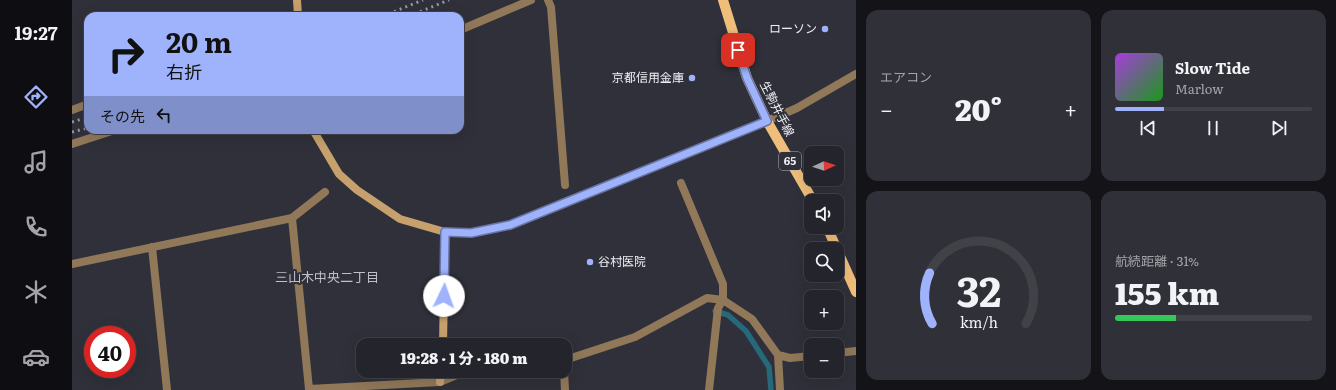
<!DOCTYPE html>
<html lang="ja">
<meta charset="utf-8">
<style>
body{margin:0;font-family:Literata,"Noto Sans JP",serif;background:#303038;color:#f1f3f6;height:100vh;display:flex;flex-direction:column;font-size:15px;white-space:nowrap}
*{box-sizing:border-box;margin:0}
p{font-size:13px;color:#a3a4a9}
.icon{flex:none;width:22px;height:22px;fill:none;stroke:currentColor;stroke-width:2;stroke-linecap:round;stroke-linejoin:round}
.map{position:relative;flex:1;overflow:hidden}
.drawer{display:flex;flex-direction:column;gap:10px;padding:10px;background:#141418;width:480px}
.drawer>*{flex:none}
.top-card{position:absolute;left:12px;top:12px;width:380px;height:122px;border-radius:12px;box-shadow:0 4px 16px #0002,0 0 0 1px #414148;background:#9fb3fd;color:#111;overflow:hidden}
.needle{width:26px;rotate:87deg}
.fabs{position:absolute;left:732px;top:146px;display:grid;gap:8px}
.fabs a{display:grid;place-items:center;width:40px;height:40px;border-radius:8px;background:#24242c;box-shadow:0 4px 16px #0002,0 0 0 1px #414148;font-size:20px}
.speed{position:absolute;left:12px;top:326px;display:flex;gap:8px;font-size:20px;font-weight:700;text-align:center}
.speed>*{display:grid;place-content:center;width:52px;height:52px;border-radius:50%;background:#24242c;box-shadow:0 4px 16px #0002,0 0 0 1px #414148;line-height:1}
.speed .limit{border:6px solid #d22;background:#fff;color:#111}
.pin{position:absolute;display:grid;place-items:center;width:34px;height:34px;color:#fff;margin:-17px;border-radius:8px;box-shadow:0 2px 6px #0006}
.me{position:absolute;width:44px;margin:-22px;rotate:3deg;stroke-linejoin:round;filter:drop-shadow(0 0 3px #0008)}
.turn{display:flex;align-items:center;gap:14px;height:84px;padding:0 16px;font-size:18px}
.turn .icon{width:52px;height:52px;stroke-width:2.5}
.turn b{display:block;font-size:28px;line-height:34px}
.then{display:flex;align-items:center;height:38px;padding:0 16px;background:#0003;gap:8px;font-size:15px}
.big{font-size:30px;font-weight:800;line-height:1.1}
.drawer .widget{flex:1;display:flex;flex-direction:column;justify-content:center;gap:6px;min-width:0;padding:0 14px;border-radius:12px;background:#303038}
.drawer .dial{align-items:center;gap:0}
.dial svg{height:104px;overflow:visible;fill:none;stroke:#414148;stroke-width:7;stroke-linecap:round;text-anchor:middle}
.dial text{fill:#f1f3f6;stroke:none}
.song{display:flex;align-items:center;gap:12px}
.cover{width:48px;height:48px;border-radius:6px;background:linear-gradient(135deg,hsl(280 70% 55%),hsl(120 70% 35%))}
.played{height:4px;border-radius:2px;background:linear-gradient(90deg,#9fb3fd 25%,#414148 25%)}
.keys{display:flex;justify-content:space-around;direction:ltr}
.heat{display:flex;justify-content:space-between;align-items:center;font-size:22px;direction:ltr}
.charge{height:6px;border-radius:3px;background:linear-gradient(90deg,#34c759 31%,#414148 0)}
.drawer .tiles{flex:1;display:grid;gap:10px;grid-template-columns:repeat(2,1fr)}
.trip{position:absolute;left:284px;top:338px;width:216px;height:40px;border-radius:12px;background:#24242c;box-shadow:0 4px 16px #0002,0 0 0 1px #414148;font-weight:800;line-height:40px;text-align:center}
main{display:flex;flex:1;min-height:0}
.menu{display:flex;flex-direction:column;width:72px;justify-content:space-around;align-items:center;background:#0e0e12;color:#a3a4a9}
.menu .icon{width:28px;height:28px}
.menu .active{color:#9fb3fd}
.menu b{font-size:18px;color:#f1f3f6}
.map>svg:first-child{display:block}
.lines{fill:none;stroke-linecap:round;stroke-linejoin:round}
.stream{stroke:#25697a;stroke-width:5.5}
.lane{stroke:#907859;stroke-width:8}
.street{stroke:#907859;stroke-width:8}
.secondary{stroke:#c6a06d;stroke-width:8}
.primary{stroke:#f0be7b;stroke-width:10}
.rail{stroke:#97979f;stroke-width:3;stroke-dasharray:2 4;stroke-linecap:butt}
.route-casing{stroke:#6774a4;stroke-width:10}
.route{stroke:#9fb3fd;stroke-width:7}
.poi-dot{fill:#9fb3fd;stroke:#30303a;stroke-width:1.5}
.labels{text-anchor:middle;stroke-width:4;stroke-linejoin:round;paint-order:stroke}
.shield{fill:#30303a;stroke:#b4b5bc;stroke-width:1}
.shield-label{font-size:11px;font-weight:bold;fill:#edeef4}
.poi-label{font-size:12px;fill:#edeef4;stroke:#30303a;text-anchor:end}
.street-label{font-size:12px;fill:#edeef4;stroke:#30303a}
.neighbourhood-label{font-size:13px;fill:#bebfcb;stroke:#30303a}
</style>
<main>
<nav class="menu">
<b>19:27</b>
<svg class="icon active" aria-label="directions" viewBox="0 0 24 24"><path d="M12 3l9 9-9 9-9-9zM9 14v-3h6M13 9l2 2-2 2"/></svg>
<svg class="icon" aria-label="music" viewBox="0 0 24 24"><path d="M9 18V5l10-2v13"/><circle cx="6" cy="18" r="3"/><circle cx="16" cy="16" r="3"/></svg>
<svg class="icon" aria-label="phone" viewBox="0 0 24 24"><path d="M5 4h4l2 5-3 2q2 4 5 5l2-3 5 2v4C11 20 4 13 5 4z"/></svg>
<svg class="icon" aria-label="climate" viewBox="0 0 24 24"><path d="M12 3v18M4 7l16 10M4 17L20 7"/></svg>
<svg class="icon" aria-label="car" viewBox="0 0 24 24"><path d="M5 17H2v-5l4-1 3-4h7l3 4 3 1v5h-3M9 17h6M6 11h13"/><circle cx="7" cy="17" r="2"/><circle cx="17" cy="17" r="2"/></svg>
</nav>
<div class="map">
<svg width="784" height="390" viewBox="0 0 784 390">
<rect width="100%" height="100%" fill="#30303a"/>
<g class="lines">
<path class="stream" d="M643 311 656 315 674 331 697 367 699 390"/>
<path class="lane" d="M492 371 493 390
M637 390 646 308 651 300"/>
<path class="street" d="M476 0 479 7 493 185
M388 30 459 0
M0 110 16 104
M695 121 725 108 784 74
M0 144 43 130
M609 183 651 284V300
M220 218 237 389 368 382 387 374 414 371
M80 247 95 390
M0 264 220 218 253 192
M765 353 784 351
M706 355 708 390
M493 360 563 337 635 298 651 300 680 319 706 355 718 358 739 356"/>
<path class="secondary" d="M225 0 226 16
M241 130 267 174 285 190 328 219 373 232 399 233 438 225 695 121
M371 345 373 232
M368 382 369 371"/>
<path class="primary" d="M651 0 675 78 695 121 741 201
M755 227 784 292"/>
<path class="rail" d="M311 16 351 0
M337 16 377 0
M0 122 16 117
M0 132 16 128"/>
</g>
<g class="lines">
<g class="route-casing">
<path id="route" d="M372 296 373 232 399 233 438 225 695 121 675 78 666 50"/>
</g>
<use href="#route" class="route"/>
</g>
<g class="poi-dot">
<circle cx="753" cy="29" r="4"/>
<circle cx="620" cy="78" r="4"/>
<circle cx="518" cy="262" r="4"/>
</g>
<g class="labels">
<rect class="shield" x="707" y="152" width="22" height="18" rx="3"/>
<g class="shield-label">
<text x="718" y="165">65</text>
</g>
<g class="poi-label">
<text x="745" y="33">ローソン</text>
<text x="612" y="82">京都信用金庫</text>
<text x="526" y="266" text-anchor="start">谷村医院</text>
</g>
<g class="street-label">
<text transform="translate(705 109) rotate(63)" y="4">生駒井手線</text>
</g>
<g class="neighbourhood-label">
<text x="255" y="282">三山木中央二丁目</text>
</g>
</g>
</svg>
<div class="fabs">
<a><svg class="needle" viewBox="-14 -14 28 28"><path d="M0-13l5 13h-10z" fill="#e53935"/><path d="M0 13l5-13h-10z" fill="#a3a4a9"/></svg></a>
<a><svg class="icon" aria-label="sound" viewBox="0 0 24 24"><path d="M4 9h4l5-4v14l-5-4H4zM17 9q2 3 0 6"/></svg></a>
<a><svg class="icon" aria-label="search" viewBox="0 0 24 24"><circle cx="10" cy="10" r="6"/><path d="M15 15l6 6"/></svg></a>
<a>+</a>
<a>−</a>
</div>
<div class="speed"><div class="limit">40</div></div>
<div class="pin" style="left:666px;top:50px;background:#d93025"><svg class="icon" aria-label="arrive" viewBox="0 0 24 24"><path d="M6 21V4h12l-3 4 3 4H6"/></svg></div>
<svg class="me" style="left:372px;top:296px" viewBox="-20 -20 40 40"><circle r="19" fill="#fff"/><path d="M0-13L10 11 0 6-10 11z" fill="#9fb3fd"/></svg>
<div class="trip">19:28 · 1 分 · 180 m</div>
<div class="top-card">
<div class="turn"><svg class="icon" aria-label="right" viewBox="0 0 24 24"><path d="M7 20v-9h11M14 6l5 5-5 5"/></svg><div><b>20 m</b>右折</div></div>
<div class="then">その先<svg class="icon" aria-label="left" viewBox="0 0 24 24"><path d="M17 20v-9H6M10 6l-5 5 5 5"/></svg></div>
</div>
</div>
<section class="drawer">
<div class="tiles">
<div class="widget"><p>エアコン</p>
<div class="heat"><a>−</a><b class="big">20°</b><a>+</a></div>
</div>
<div class="widget">
<div class="song"><i class="cover"></i><div><b>Slow Tide</b><p>Marlow</p></div></div>
<div class="played"></div>
<div class="keys"><svg class="icon" aria-label="previous" viewBox="0 0 24 24"><path d="M18 5L8 12l10 7zM5 5v14"/></svg><svg class="icon" aria-label="pause" viewBox="0 0 24 24"><path d="M8 5v14M16 5v14"/></svg><svg class="icon" aria-label="next" viewBox="0 0 24 24"><path d="M6 5l10 7-10 7zM19 5v14"/></svg></div>
</div>
<div class="widget dial"><svg viewBox="0 0 100 80">
<path d="M14 69A42 42 0 1 1 86 69"/>
<path d="M14 69A42 42 0 0 1 12 30" stroke="#9fb3fd"/>
<text x="50" y="56" font-size="32" font-weight="700">32</text>
<text x="50" y="72" font-size="11">km/h</text>
</svg></div>
<div class="widget"><p>航続距離 · 31%</p><b class="big">155 km</b><div class="charge"></div></div>
</div>
</section>
</main>
